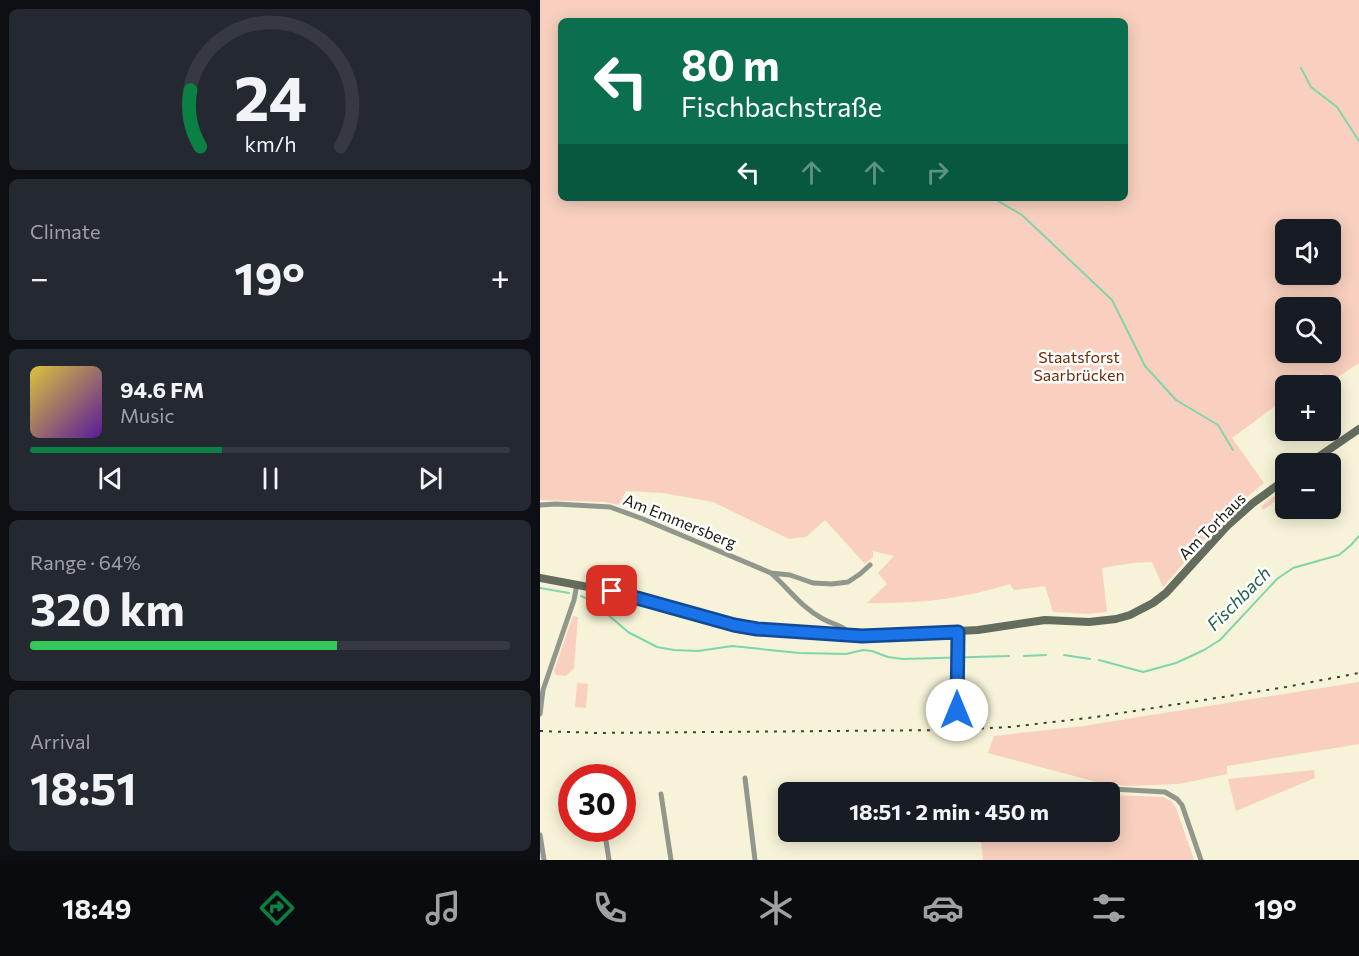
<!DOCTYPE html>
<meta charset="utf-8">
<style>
body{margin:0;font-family:Commissioner,sans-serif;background:#242831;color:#f1f3f6;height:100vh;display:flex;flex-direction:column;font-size:22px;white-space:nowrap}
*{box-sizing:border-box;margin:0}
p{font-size:20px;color:#9ea1a6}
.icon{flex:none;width:33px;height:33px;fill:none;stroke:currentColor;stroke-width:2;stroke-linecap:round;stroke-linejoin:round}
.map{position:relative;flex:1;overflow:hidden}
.panel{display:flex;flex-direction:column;gap:9px;padding:9px;background:#0d0f14;width:540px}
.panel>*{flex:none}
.banner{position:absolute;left:18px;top:18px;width:570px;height:183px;border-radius:9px;box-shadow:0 3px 15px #0003;background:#0b6e4f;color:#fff;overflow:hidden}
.fabs{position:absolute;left:735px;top:219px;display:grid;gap:12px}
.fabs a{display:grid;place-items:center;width:66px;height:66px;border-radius:9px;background:#171b24;box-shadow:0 3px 15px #0003;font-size:30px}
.speed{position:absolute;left:18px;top:764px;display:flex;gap:12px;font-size:30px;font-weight:700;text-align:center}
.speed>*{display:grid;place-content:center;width:78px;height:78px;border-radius:50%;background:#171b24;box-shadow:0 3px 15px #0003;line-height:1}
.speed .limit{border:9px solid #d22;background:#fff;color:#111}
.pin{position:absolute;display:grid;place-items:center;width:51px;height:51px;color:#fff;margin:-26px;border-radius:12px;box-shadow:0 3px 9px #0006}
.me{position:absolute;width:66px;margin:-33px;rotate:0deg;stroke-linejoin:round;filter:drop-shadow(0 0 4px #0008)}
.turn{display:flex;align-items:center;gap:21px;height:126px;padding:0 24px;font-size:27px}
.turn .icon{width:78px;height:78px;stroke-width:2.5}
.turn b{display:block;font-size:42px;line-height:51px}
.lanes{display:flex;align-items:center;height:57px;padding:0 24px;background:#0003;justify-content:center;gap:30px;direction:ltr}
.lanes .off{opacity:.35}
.big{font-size:45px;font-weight:700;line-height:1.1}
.panel .widget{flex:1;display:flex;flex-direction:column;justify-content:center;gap:9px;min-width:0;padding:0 21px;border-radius:9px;background:#242831}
.panel .dial{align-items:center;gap:0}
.dial svg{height:156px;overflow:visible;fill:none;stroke:#363941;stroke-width:7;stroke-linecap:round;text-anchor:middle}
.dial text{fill:#f1f3f6;stroke:none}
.song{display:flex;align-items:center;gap:18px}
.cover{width:72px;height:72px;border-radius:9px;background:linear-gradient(135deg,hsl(50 70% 55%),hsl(270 70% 35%))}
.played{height:6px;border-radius:3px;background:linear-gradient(90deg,#0b8043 40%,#363941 40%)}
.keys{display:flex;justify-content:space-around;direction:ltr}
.heat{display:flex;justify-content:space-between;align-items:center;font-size:33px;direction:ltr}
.charge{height:9px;border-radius:4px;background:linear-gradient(90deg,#34c759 64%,#363941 0)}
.trip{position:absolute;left:238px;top:782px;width:342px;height:60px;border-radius:9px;background:#171b24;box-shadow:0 3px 15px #0003;font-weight:700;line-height:60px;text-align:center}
.dock{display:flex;height:96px;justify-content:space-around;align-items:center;background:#090b0e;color:#9ea1a6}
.dock .icon{width:42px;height:42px}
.dock .active{color:#0b8043}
.dock b{font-size:27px;color:#f1f3f6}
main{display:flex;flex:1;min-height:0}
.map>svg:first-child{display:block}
.green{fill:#f9d0bf;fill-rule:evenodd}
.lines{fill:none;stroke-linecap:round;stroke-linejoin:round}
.stream{stroke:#81d5ac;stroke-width:2}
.minor{stroke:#91978d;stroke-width:5}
.secondary{stroke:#646c5e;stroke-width:8}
.rail{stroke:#403f33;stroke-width:2;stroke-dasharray:3 6;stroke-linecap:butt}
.route-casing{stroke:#114b97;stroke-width:15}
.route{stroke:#1a73e8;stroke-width:10}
.labels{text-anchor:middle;stroke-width:5;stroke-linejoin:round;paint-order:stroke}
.park-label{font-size:16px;fill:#6d2907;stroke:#fff}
.street-label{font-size:16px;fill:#1b1a11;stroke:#fff}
.water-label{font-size:18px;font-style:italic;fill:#216045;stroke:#fff}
</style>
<main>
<section class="panel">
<div class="widget dial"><svg viewBox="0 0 100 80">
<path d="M14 69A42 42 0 1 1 86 69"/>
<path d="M14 69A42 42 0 0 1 9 40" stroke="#0b8043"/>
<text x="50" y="56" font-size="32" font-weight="700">24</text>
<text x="50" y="72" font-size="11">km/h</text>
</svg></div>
<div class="widget"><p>Climate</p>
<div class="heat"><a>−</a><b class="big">19°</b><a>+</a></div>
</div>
<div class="widget">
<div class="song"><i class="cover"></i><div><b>94.6 FM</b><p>Music</p></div></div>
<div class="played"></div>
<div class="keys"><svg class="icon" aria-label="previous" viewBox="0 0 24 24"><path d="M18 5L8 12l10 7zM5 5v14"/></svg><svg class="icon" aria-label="pause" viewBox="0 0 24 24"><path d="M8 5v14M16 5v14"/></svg><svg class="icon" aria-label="next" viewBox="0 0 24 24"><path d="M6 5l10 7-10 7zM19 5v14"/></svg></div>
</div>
<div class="widget"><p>Range · 64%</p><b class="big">320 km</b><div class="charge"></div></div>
<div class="widget"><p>Arrival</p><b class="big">18:51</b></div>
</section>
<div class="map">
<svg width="819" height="860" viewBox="0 0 819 860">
<rect width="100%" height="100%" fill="#f6f3d8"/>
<path class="green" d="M0 0H819V363L789 383 782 373 764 385 746 386 745 399 692 438 724 483 700 503 679 523 623 587 612 562 592 563 562 568 567 612 549 614 514 612H513L505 586 474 590 470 584C423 599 377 604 327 603L347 584 338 573 354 556 333 551V557L325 564 285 520 266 537 249 539 173 502 123 493 86 491 79 505 64 502 0 500ZM21 21H585V198H21ZM746 230H790V274H746ZM746 308H790V352H746Z
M745 488V495L723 510 721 506Z
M33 616 38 617 34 668 26 676 16 675 14 671Z
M819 682V744L687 766V774L639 784 588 786 564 784 448 753 454 736 543 726Z
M37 683 48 684 46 708 35 707Z
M774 770 775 778 696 811 688 779Z
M570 795 623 797 631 801 636 808 654 860H443L440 831H570Z"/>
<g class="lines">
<path class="stream" d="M761 68 771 87 797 107 819 141
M453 198 482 215 572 300 605 366 636 400 678 425 693 450
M0 588 29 593
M41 596 52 601 88 632 117 647 134 650 158 651 192 646 259 653 306 654 323 650 332 651 348 657 363 659 469 656
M524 655 550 659
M484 656 506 655
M559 660 603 672 636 663 664 650 680 640 737 579 753 568 799 555 811 545 819 536"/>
<path class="minor" d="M0 505 16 504 70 507 103 519 231 573 250 575 273 583 292 584 308 582 320 574 330 565
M232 574C250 590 261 607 283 619 292 624 306 626 311 636
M417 710 418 632
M0 714 3 690 34 600 37 584
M65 777V775
M205 778 215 860
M468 788 537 787 625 792 637 799 642 805 661 860
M121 794 131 860
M64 828 69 860
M0 835 4 860"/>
<path class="secondary" d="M768 464 819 429
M0 578 91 595 203 627 248 632 322 636 438 630 505 620 549 622 576 619 590 615 613 603 626 593 687 526 713 503 746 479"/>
<path class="rail" d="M0 731 57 733 409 730 470 727 556 717 746 687 819 673"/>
</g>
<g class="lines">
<g class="route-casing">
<path id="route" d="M72 591 194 625 217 629 322 636 418 632 417 710"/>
</g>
<use href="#route" class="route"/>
</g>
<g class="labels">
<g class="park-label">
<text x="539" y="363">Staatsforst<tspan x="539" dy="18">Saarbrücken</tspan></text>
</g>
<g class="street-label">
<text transform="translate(140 521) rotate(22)" y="6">Am Emmersberg</text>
<text transform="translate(672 526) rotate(-45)" y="6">Am Torhaus</text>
</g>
<g class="water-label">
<text transform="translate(699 599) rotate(-45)" y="6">Fischbach</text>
</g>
</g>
</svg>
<div class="fabs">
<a><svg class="icon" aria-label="sound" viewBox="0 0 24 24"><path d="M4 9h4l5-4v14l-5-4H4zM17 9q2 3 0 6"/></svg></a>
<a><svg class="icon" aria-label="search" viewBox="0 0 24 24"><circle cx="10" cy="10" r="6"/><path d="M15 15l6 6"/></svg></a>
<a>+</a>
<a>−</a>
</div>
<div class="speed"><div class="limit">30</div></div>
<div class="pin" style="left:72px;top:591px;background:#d93025"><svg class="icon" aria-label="arrive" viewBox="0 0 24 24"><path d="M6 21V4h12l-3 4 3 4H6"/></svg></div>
<svg class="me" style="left:417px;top:710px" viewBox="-20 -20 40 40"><circle r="19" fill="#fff"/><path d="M0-13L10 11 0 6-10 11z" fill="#1a73e8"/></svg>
<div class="trip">18:51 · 2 min · 450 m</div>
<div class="banner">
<div class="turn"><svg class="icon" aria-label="left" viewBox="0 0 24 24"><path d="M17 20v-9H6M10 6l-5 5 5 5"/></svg><div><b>80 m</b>Fischbachstraße</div></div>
<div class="lanes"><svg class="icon" aria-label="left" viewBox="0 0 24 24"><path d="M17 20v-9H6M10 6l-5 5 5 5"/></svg><svg class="icon off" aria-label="ahead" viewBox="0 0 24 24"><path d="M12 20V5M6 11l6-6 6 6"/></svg><svg class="icon off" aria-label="ahead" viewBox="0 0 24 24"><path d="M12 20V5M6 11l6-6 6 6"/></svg><svg class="icon off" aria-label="right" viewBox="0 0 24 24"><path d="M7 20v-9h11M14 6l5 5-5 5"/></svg></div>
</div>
</div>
</main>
<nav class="dock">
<b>18:49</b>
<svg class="icon active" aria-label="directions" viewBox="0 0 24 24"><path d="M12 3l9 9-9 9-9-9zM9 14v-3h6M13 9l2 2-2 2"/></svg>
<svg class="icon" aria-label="music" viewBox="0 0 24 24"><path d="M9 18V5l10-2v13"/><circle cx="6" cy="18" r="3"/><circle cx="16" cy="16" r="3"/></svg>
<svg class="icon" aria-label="phone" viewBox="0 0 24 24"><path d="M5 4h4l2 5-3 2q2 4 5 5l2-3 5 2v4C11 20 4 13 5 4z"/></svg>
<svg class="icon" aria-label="climate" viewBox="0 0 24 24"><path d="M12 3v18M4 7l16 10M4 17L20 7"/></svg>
<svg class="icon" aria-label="car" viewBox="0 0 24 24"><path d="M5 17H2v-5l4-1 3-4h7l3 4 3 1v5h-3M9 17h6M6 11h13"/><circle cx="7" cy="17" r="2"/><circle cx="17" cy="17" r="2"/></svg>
<svg class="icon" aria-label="filters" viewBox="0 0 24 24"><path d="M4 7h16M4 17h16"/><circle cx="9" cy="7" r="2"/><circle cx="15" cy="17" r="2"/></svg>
<b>19°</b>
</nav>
